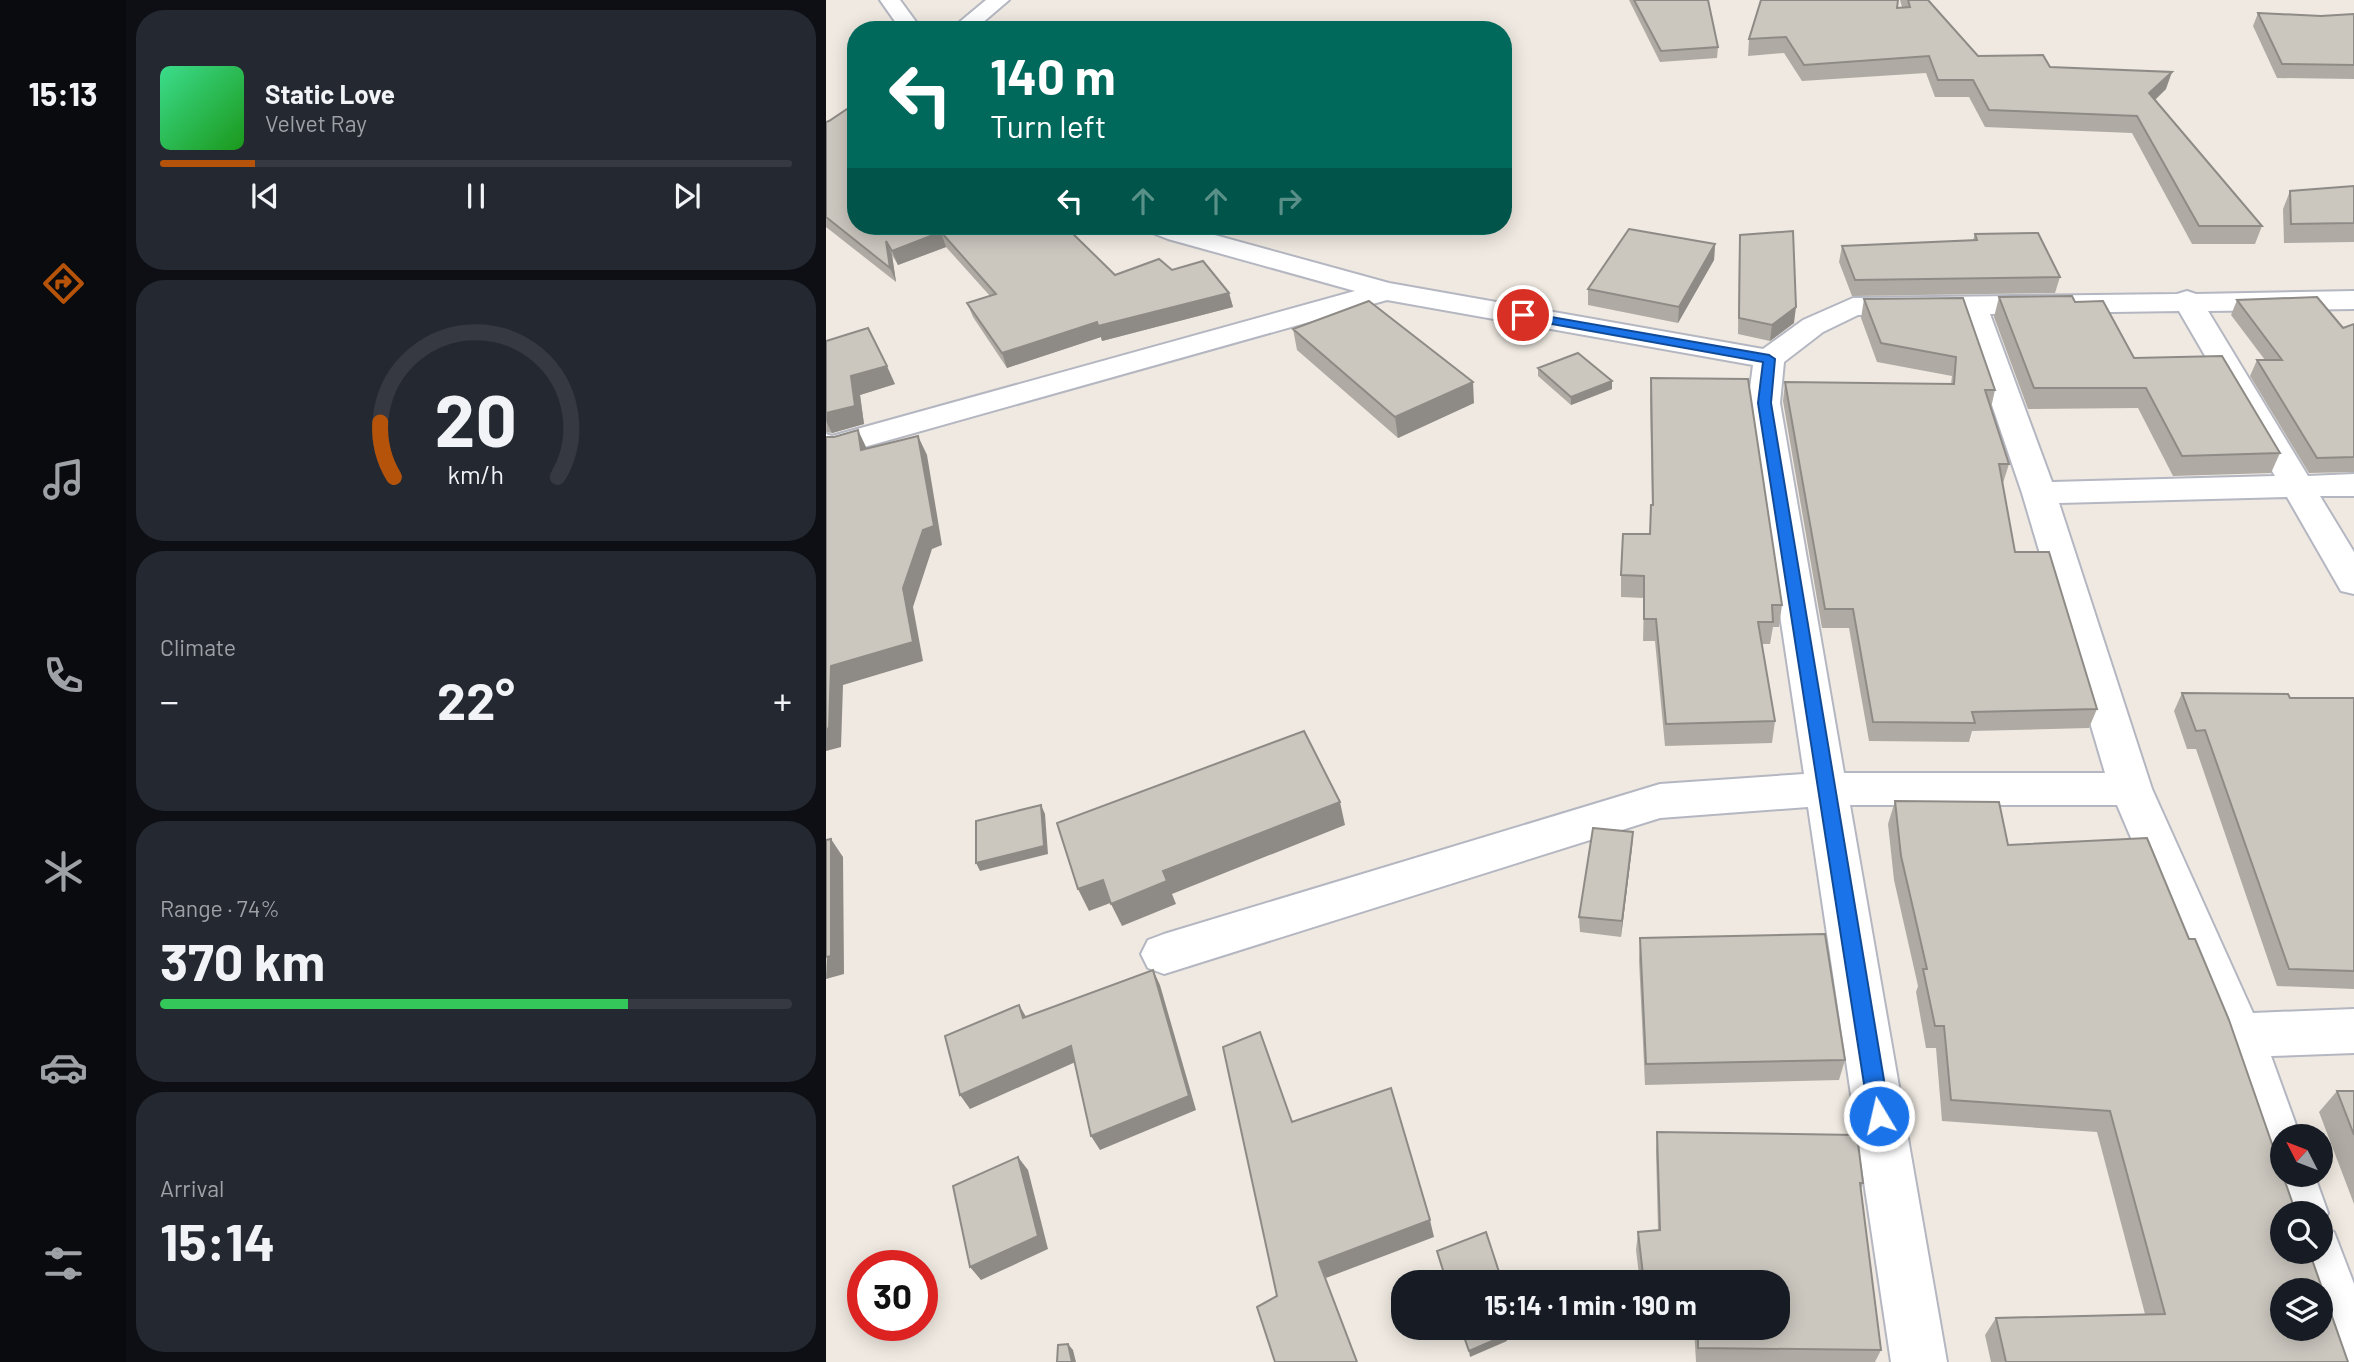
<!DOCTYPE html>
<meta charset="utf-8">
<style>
body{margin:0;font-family:Barlow,sans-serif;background:#242831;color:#f1f3f6;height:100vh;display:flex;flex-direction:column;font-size:26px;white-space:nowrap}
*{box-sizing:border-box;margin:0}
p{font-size:23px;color:#9ea1a6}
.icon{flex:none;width:38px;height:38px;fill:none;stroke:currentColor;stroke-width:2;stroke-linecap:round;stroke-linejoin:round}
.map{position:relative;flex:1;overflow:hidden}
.panel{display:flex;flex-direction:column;gap:10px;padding:10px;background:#0d0f14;width:700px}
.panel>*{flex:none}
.hud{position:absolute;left:21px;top:21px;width:665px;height:214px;border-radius:28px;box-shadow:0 4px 18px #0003;background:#00695c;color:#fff;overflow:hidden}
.needle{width:46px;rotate:312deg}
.buttons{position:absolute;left:1444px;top:1124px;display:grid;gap:14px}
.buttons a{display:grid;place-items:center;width:63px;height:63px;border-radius:50%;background:#171b24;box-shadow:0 4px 18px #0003;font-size:35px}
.speed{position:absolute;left:21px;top:1250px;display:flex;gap:14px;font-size:35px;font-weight:700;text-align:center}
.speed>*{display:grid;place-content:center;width:91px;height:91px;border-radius:50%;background:#171b24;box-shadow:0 4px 18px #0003;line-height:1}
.speed .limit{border:10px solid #d22;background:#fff;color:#111}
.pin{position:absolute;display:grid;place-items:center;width:60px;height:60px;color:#fff;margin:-30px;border:4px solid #fff;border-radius:50%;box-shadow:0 2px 7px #0007}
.me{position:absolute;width:77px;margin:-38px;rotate:351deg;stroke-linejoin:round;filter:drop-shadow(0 0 5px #0008)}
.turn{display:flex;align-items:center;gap:24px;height:147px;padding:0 28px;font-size:32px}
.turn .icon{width:91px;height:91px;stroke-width:2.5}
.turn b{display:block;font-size:49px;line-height:60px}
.lanes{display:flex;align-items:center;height:66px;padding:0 28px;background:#0003;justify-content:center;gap:35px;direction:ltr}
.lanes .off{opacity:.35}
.big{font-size:52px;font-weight:700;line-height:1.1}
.panel .widget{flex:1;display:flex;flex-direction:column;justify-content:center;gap:10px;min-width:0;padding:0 24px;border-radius:28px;background:#242831}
.panel .dial{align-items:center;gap:0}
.dial svg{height:182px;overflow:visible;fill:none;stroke:#363941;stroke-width:7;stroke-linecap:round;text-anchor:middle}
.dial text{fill:#f1f3f6;stroke:none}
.song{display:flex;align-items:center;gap:21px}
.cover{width:84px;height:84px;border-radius:10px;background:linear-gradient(135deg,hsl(150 70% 55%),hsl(120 70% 35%))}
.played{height:7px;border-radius:4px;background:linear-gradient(90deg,#b45309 15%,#363941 15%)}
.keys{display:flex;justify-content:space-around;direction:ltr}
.heat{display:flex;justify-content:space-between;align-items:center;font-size:38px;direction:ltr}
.charge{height:10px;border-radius:5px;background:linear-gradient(90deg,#34c759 74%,#363941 0)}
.trip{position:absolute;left:565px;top:1270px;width:399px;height:70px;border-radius:28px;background:#171b24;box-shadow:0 4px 18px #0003;font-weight:700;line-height:70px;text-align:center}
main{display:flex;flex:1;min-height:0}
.tabs{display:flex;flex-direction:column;width:126px;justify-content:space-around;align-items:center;background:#090b0e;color:#9ea1a6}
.tabs .icon{width:49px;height:49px}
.tabs .selected{color:#b45309}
.tabs b{font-size:32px;color:#f1f3f6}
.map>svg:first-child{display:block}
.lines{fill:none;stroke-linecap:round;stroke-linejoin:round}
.minor-casing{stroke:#b4b7c1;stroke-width:4}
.minor{fill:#fff;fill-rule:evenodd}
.wall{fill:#afaba4}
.shaded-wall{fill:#8e8b86}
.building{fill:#cbc7bf;stroke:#8e8b86;stroke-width:2;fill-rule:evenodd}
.route{fill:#1a73e8;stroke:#114b97;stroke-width:2}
</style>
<main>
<nav class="tabs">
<b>15:13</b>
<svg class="icon selected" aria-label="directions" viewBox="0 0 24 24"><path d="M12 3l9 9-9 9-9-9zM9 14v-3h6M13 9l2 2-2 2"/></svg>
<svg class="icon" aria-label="music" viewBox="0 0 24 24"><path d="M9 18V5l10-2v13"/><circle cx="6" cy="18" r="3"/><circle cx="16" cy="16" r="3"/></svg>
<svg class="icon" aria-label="phone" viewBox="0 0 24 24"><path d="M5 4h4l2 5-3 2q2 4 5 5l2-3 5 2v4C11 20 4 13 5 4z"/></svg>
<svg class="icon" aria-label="climate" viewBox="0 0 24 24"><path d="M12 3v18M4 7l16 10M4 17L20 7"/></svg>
<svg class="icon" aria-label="car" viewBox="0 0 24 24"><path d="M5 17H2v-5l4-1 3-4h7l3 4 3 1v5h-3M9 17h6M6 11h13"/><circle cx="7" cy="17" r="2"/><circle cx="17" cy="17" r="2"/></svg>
<svg class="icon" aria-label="filters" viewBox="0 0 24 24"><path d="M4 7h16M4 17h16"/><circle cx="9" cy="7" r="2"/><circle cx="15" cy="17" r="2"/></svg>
</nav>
<section class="panel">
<div class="widget">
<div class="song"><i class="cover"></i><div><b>Static Love</b><p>Velvet Ray</p></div></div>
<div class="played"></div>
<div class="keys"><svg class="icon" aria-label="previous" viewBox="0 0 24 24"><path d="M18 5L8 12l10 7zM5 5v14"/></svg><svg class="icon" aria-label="pause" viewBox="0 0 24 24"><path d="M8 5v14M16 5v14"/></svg><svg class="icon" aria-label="next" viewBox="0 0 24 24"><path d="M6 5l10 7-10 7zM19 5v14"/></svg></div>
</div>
<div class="widget dial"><svg viewBox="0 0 100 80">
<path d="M14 69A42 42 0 1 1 86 69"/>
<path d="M14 69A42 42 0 0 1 8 45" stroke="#b45309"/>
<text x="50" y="56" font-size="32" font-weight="700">20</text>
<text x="50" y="72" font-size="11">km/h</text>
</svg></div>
<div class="widget"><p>Climate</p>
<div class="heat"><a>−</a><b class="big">22°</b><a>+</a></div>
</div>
<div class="widget"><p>Range · 74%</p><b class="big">370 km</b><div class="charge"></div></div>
<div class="widget"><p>Arrival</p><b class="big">15:14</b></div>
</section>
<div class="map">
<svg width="1528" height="1362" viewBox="0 0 1528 1362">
<rect width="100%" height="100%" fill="#efe9e1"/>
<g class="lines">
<g class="minor-casing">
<path id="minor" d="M54 0H74L96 30H75Z
M160 0H183L148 30H124Z
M320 226H356L563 283 937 349 977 320 1027 298 1351 294 1361 291 1370 294 1528 291V309L1382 311 1482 476 1528 474V496H1494L1528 552V594L1515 591 1461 497 1233 503 1326 789 1427 1013 1528 1009V1053L1445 1056 1474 1136H1456V1174H1488L1502 1213 1496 1227 1508 1232 1528 1284V1362H1500L1488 1328H1494V1290H1475L1462 1251H1494V1213H1456V1228L1389 1035 1291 805H1024L1121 1362H1065L982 807 834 818 338 974 322 968 315 954 322 940 338 934 834 784 978 774 922 403 927 365 561 300 17 453 0 454V434L6 436 529 291 342 239 324 232ZM1353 311 1449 476 1226 482 1164 314ZM1135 314 1196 493 1279 773H1018L954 403 958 362 997 332 1032 315Z"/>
</g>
<use href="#minor" class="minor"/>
</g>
<path class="wall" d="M803 0H882L892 47 891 58 834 62Z
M1074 0H1102L1152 56 1224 67 1340 89 1329 100 1436 226 1429 244H1366L1306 133 1159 127 1143 97H1109L1100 73 976 81 958 53 922 56 923 39 1076 7Z
M1432 13 1495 16 1528 14V79L1451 78 1427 26Z
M0 122 239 226 289 275 346 270 403 293 407 307 276 341 275 337 181 368 147 317 141 303 164 296 120 247 72 265 66 255 70 282 0 227Z
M1528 186V242L1458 243 1457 209 1464 191Z
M1149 234 1234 277 1229 293 1026 296 1013 262 1016 246 1147 240Z
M914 235 968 323 944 341 912 334 913 251Z
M889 244 888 260 852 323 762 305V289Z
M1173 297 1249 302 1308 358 1454 453 1445 473 1347 476 1312 408 1202 409 1168 317Z
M1137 298 1169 390 1165 408 1183 464 1177 483H1176L1189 552 1271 709 1263 728 1146 731 1143 742 1043 741 1023 628H996L957 401 959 382 1125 384 1126 376 1051 362 1035 318 1038 299Z
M1411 300 1517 328 1528 324V472L1483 473 1424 376 1431 360H1439L1405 315Z
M467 329 648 403 572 438 471 350Z
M0 341 69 384 34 395 38 424 6 433 0 432Z
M712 368 786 381V389L745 405 712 376Z
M825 378 956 605 953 627H947L944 644H936L949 721 946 743 839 746 829 641H817L818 598 795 597V575L824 534 826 505 824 400Z
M1356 693 1464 698H1528V989L1451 986 1370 749H1361L1348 711Z
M1069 801 1182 845 1522 1362H1165L1159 1335 1170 1318 1319 1314 1271 1132 1116 1121 1110 1048H1100L1090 992 1092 986 1068 880 1062 824Z
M807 832 806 848 795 937 754 932 753 917Z
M814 938 1019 1060 1013 1080 819 1085 813 960Z
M1511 1091H1528V1204L1493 1112Z
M831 1132 1037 1183 1035 1189 1055 1350 1049 1362H870L868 1328H952V1283H814L810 1250 812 1232 832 1230 830 1151Z
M820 1328H866L821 1333Z"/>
<path class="shaded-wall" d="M1346 72 1340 89 1318 110 1323 93Z
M115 232 120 247 72 265 66 251Z
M60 241 66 255 70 282 64 268Z
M889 244 888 260 852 323 853 307Z
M403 293 407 307 276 341 275 337 181 368 176 353 271 322Z
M970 307 968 323 944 341 946 325Z
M61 366 69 384 34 395 38 424 6 433 0 421V413L25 376Z
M786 381V389L745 405V397Z
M647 382 648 403 572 438 569 417Z
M32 430 41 449 35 450Z
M92 436 101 455 116 545 106 549 87 607 97 661 17 685 15 747 0 751V729L5 666 77 588Z
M514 802 519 825 346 894 350 904 296 926 285 904 337 871Z
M215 805 219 814 222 854 154 871 150 863Z
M807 832 806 848 795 937 796 921Z
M5 839 17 857 18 974 0 979Z
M277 880 287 902 263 911 252 889Z
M327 970 334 985 370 1110 274 1150 265 1136Z
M193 1005 202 1020 197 1018Z
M245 1046 254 1060 144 1109 134 1095Z
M192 1157 202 1170 222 1249 155 1280 144 1267Z
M604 1220 608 1237 500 1278 493 1262Z
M680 1335 681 1341 644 1357 643 1351Z
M242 1344 247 1350 250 1362H246Z"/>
<path class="building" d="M808 0H882L892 47 835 51Z
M935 0H1072L1071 8 1084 7 1082 0H1102L1152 56 1217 55 1224 67 1346 72 1323 93 1436 226H1373L1311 116 1163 110 1147 80H1112L1103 56 978 65 960 37 923 39Z
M1432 13 1495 16 1528 14V65L1456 64Z
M27 105H30V226H239L289 275 333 259 346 270 377 261 403 293 272 326 271 322 176 353 141 303 170 294 115 232 66 251 60 241 64 268 0 217V122L3 121Z
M1528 186V223L1465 224 1464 191Z
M803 229 889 244 853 307 762 289Z
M967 231 970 307 946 325 913 318 914 235Z
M1212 233 1234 277 1029 280 1016 246 1151 240 1149 234Z
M1246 296 1249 302 1277 301 1308 358 1396 356 1454 453 1356 456 1320 388H1208L1173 297Z
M1491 297 1517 328 1528 324V457L1491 458 1431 360H1456L1411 300Z
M1137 298 1169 390H1159L1183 464H1173L1189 552H1223L1271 709 1146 712 1149 723 1047 722 1027 609H999L959 382 1128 384 1130 357 1055 343 1038 299Z
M543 301 647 382 569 417 467 329Z
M42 328 61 366 25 376 29 406 0 413V341Z
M752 353 786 381 745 397 712 368Z
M825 378 922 379 956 605H946L947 622H932L949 721 840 724 830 619H818V576L795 575 797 534H824L825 505H827Z
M32 430 35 450 92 436 108 526 97 530 77 588 87 642 5 666 3 728 0 729V437H8Z
M1356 693 1462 694 1464 698H1528V971L1463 969 1379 730 1370 731Z
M478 731 514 802 337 871 341 881 285 904 277 880 252 889 231 823Z
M1069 801 1173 802 1182 845 1321 838 1363 939H1369L1403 1020 1470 1213H1456V1251H1483L1522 1362H1180L1170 1318 1339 1314 1284 1111 1125 1100 1118 1026H1109L1097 969H1101L1075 856ZM1456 1290H1494V1328H1456Z
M215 805 218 846 150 863V821Z
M767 828 807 832 796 921 753 917Z
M5 839V956L0 957V840Z
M999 934 1019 1060 820 1064 814 938Z
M327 970 363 1096 265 1136 245 1046 134 1095 119 1036 193 1005 197 1018Z
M434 1032 466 1122 565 1088 604 1220 493 1262 531 1362H449L431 1307 451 1296 397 1047Z
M1511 1091H1528V1135Z
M831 1132 1031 1135 1037 1183H1034L1055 1350 872 1348V1328H952V1283H818L812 1232 834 1230Z
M192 1157 212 1236 144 1267 127 1186Z
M660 1232 676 1281 672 1283H621L611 1251Z
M635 1328H678L680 1335 643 1351Z
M242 1344 246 1362H231L232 1345Z"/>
<path class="route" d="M697 312 943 355 949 359 945 403 1064 1116 1061 1123 1053 1126 1046 1123 1043 1116 932 403 937 362 693 318 691 315Z"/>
</svg>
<div class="buttons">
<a><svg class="needle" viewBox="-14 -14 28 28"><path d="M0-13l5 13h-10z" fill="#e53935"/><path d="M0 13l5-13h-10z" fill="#9ea1a6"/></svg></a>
<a><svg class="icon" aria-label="search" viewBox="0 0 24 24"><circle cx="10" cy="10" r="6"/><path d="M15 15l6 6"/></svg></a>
<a><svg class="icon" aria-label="layers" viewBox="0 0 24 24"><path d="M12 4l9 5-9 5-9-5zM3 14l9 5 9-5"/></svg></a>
</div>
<div class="speed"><div class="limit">30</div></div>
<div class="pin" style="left:697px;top:315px;background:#d93025"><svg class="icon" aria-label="arrive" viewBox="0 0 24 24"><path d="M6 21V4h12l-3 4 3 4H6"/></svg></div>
<svg class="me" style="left:1053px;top:1116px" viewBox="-20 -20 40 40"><circle r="17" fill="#1a73e8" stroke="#fff" stroke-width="3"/><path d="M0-11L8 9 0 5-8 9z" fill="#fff"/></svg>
<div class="trip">15:14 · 1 min · 190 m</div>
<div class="hud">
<div class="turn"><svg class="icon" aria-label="left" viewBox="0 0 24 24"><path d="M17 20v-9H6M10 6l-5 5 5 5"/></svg><div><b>140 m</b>Turn left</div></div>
<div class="lanes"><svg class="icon" aria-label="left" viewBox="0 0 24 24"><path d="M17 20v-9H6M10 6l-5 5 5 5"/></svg><svg class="icon off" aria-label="ahead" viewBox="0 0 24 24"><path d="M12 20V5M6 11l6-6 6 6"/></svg><svg class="icon off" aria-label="ahead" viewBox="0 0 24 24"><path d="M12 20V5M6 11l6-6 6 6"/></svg><svg class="icon off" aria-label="right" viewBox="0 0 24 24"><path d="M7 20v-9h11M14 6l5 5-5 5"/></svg></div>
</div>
</div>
</main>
